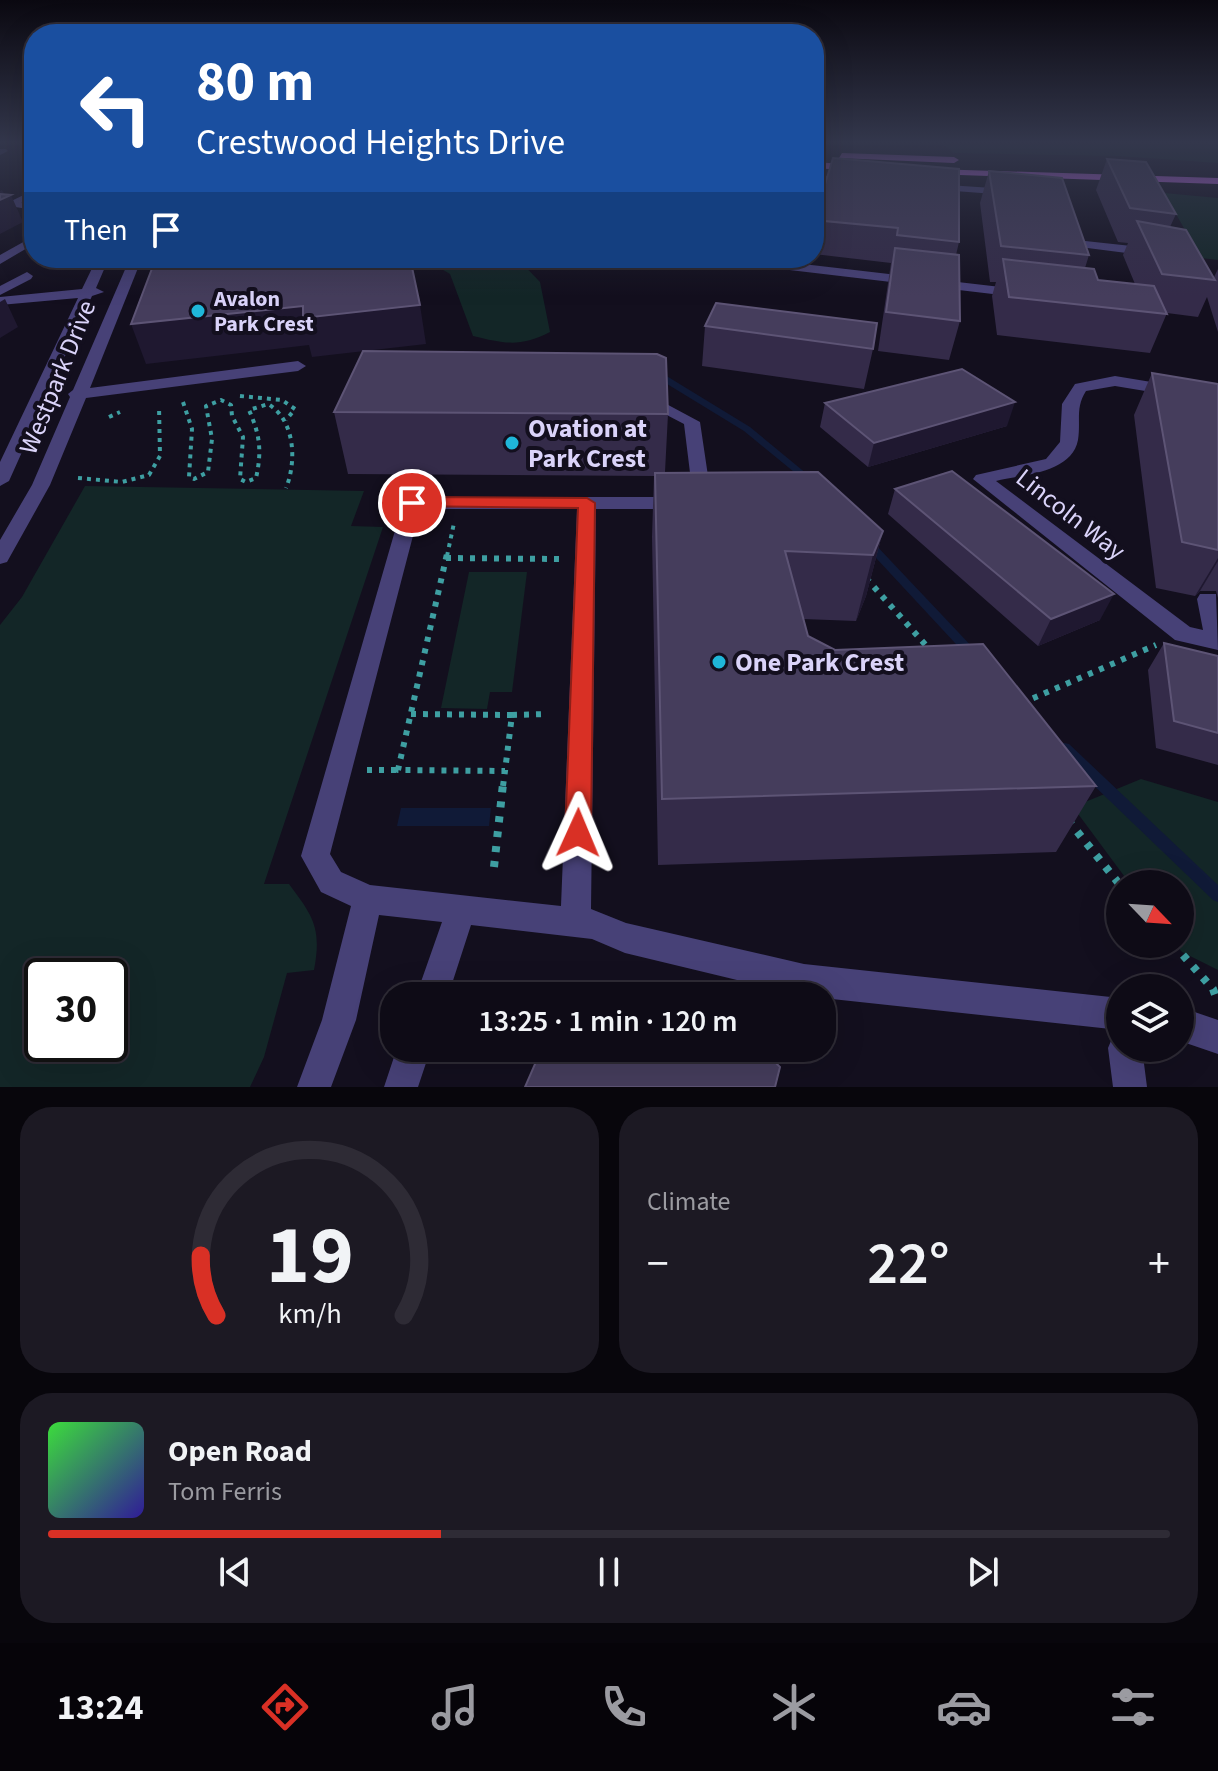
<!DOCTYPE html>
<meta charset="utf-8">
<style>
body{margin:0;font-family:"Source Sans 3",sans-serif;background:#1c1923;color:#f1f3f6;height:100vh;display:flex;flex-direction:column;font-size:30px;white-space:nowrap}
*{box-sizing:border-box;margin:0}
p{font-size:26px;color:#9b9ba1}
.icon{flex:none;width:44px;height:44px;fill:none;stroke:currentColor;stroke-width:2;stroke-linecap:round;stroke-linejoin:round}
.map{position:relative;height:1087px;overflow:hidden}
.side{display:flex;flex-direction:column;gap:20px;padding:20px;background:#08060c;flex:1}
.side>*{flex:none}
.hud{position:absolute;left:24px;top:24px;width:800px;height:244px;border-radius:32px;box-shadow:0 8px 32px #0002,0 0 0 2px #2e2b35;background:#1a4fa0;color:#fff;overflow:hidden}
.needle{width:52px;rotate:115deg}
.controls{position:absolute;left:1106px;top:870px;display:grid;gap:16px}
.controls a{display:grid;place-items:center;width:88px;height:88px;border-radius:50%;background:#0e0b16;box-shadow:0 8px 32px #0002,0 0 0 2px #2e2b35;font-size:40px}
.speed{position:absolute;left:24px;top:958px;display:flex;gap:16px;font-size:40px;font-weight:700;text-align:center}
.speed>*{display:grid;place-content:center;width:104px;height:104px;border-radius:50%;background:#0e0b16;box-shadow:0 8px 32px #0002,0 0 0 2px #2e2b35;line-height:1}
.speed .limit{border:4px solid #111;border-radius:12px;background:#fff;color:#111}
.pin{position:absolute;display:grid;place-items:center;width:68px;height:68px;color:#fff;margin:-34px;border:4px solid #fff;border-radius:50%;box-shadow:0 2px 8px #0007}
.me{position:absolute;width:88px;margin:-44px;rotate:1deg;stroke-linejoin:round;filter:drop-shadow(0 0 6px #0008)}
.turn{display:flex;align-items:center;gap:28px;height:168px;padding:0 40px;font-size:36px}
.turn .icon{width:104px;height:104px;stroke-width:2.5}
.turn b{display:block;font-size:56px;line-height:68px}
.then{display:flex;align-items:center;height:76px;padding:0 40px;background:#0003;gap:16px;font-size:30px}
.big{font-size:60px;font-weight:600;line-height:1.1}
.side .widget{flex:1;display:flex;flex-direction:column;justify-content:center;gap:12px;min-width:0;padding:0 28px;border-radius:32px;background:#1c1923}
.side .dial{align-items:center;gap:0}
.dial svg{height:208px;overflow:visible;fill:none;stroke:#2e2b35;stroke-width:7;stroke-linecap:round;text-anchor:middle}
.dial text{fill:#f1f3f6;stroke:none}
.song{display:flex;align-items:center;gap:24px}
.cover{width:96px;height:96px;border-radius:12px;background:linear-gradient(135deg,hsl(120 70% 55%),hsl(250 70% 35%))}
.played{height:8px;border-radius:4px;background:linear-gradient(90deg,#d93025 35%,#2e2b35 35%)}
.keys{display:flex;justify-content:space-around;direction:ltr}
.heat{display:flex;justify-content:space-between;align-items:center;font-size:44px;direction:ltr}
.side .tiles{flex:1;display:grid;gap:20px;grid-template-columns:1fr 1fr}
.widget:last-child{grid-column:span 2}
.trip{position:absolute;left:380px;top:982px;width:456px;height:80px;border-radius:32px;background:#0e0b16;box-shadow:0 8px 32px #0002,0 0 0 2px #2e2b35;font-weight:600;line-height:80px;text-align:center}
.tab-bar{display:flex;height:128px;justify-content:space-around;align-items:center;background:#060409;color:#9b9ba1}
.tab-bar .icon{width:56px;height:56px}
.tab-bar .current{color:#d93025}
.tab-bar b{font-size:36px;color:#f1f3f6}
.map>svg:first-child{display:block}
.green{fill:#132627;fill-rule:evenodd}
.water{fill:#101a37}
.lines{fill:none;stroke-linecap:round;stroke-linejoin:round}
.stream{fill:#101a37;fill-rule:evenodd}
.path-far2{stroke:#3e9fa2;stroke-width:4;stroke-dasharray:4 5;stroke-linecap:butt}
.path-far1{stroke:#3e9fa2;stroke-width:6;stroke-dasharray:5 7;stroke-linecap:butt}
.path{stroke:#3e9fa2;stroke-width:8;stroke-dasharray:6 9;stroke-linecap:butt}
.minor{fill:#474177;fill-rule:evenodd}
.major{fill:#c569ea;fill-rule:evenodd}
.wall{fill:#342b49}
.shaded-wall{fill:#1f1830}
.building{fill:#453d5c;stroke:#5d5475;stroke-width:2}
.route{fill:#d93025;stroke:#8d1f18;stroke-width:2}
.poi-dot{fill:#1fb6d9;stroke:#130f1e;stroke-width:3}
.labels{text-anchor:middle;stroke-width:8;stroke-linejoin:round;paint-order:stroke}
.far-poi-label{font-size:22px;font-weight:bold;fill:#dad3f9;stroke:#130f1e;text-anchor:start}
.street-label{font-size:26px;fill:#dad3f9;stroke:#130f1e}
.poi-label{font-size:26px;font-weight:bold;fill:#dad3f9;stroke:#130f1e;text-anchor:start}
</style>
<div class="map">
<svg width="1218" height="1087" viewBox="0 0 1218 1087">
<rect width="100%" height="100%" fill="#130f1e"/>
<path class="green" d="M1218 143V163L1118 156 954 153 944 145Z
M1164 193 1218 198V260L1201 258Z
M423 258H517L540 282 550 332C520 347 506 344 473 336L450 274Z
M85 486 364 491 351 526 383 527 264 884H289C313 916 322 928 314 970L287 973 264 1057 250 1087H0V625L22 597ZM42 976H110V1044H42Z
M469 572H527L512 692H490L487 709 441 708Z
M1141 779 1218 802V970L1182 952 1175 944H1180V884H1130L1073 807Z"/>
<path class="water" d="M401 808H491L489 826H397Z"/>
<g class="lines">
<path class="stream" d="M654 372H660L750 427 813 479 811 481H805L744 431 654 376Z
M868 540 872 541 976 651 978 654 976 657H968L864 545 863 543 864 541Z
M1064 743 1069 744 1218 885V902L1213 900 1059 752 1058 748 1059 744Z"/>
<path class="path-far2" d="M240 396 282 400 295 409 286 420
M183 402 192 429 189 477 194 479 208 472 212 439 206 406 221 400 231 405 232 416 243 437 240 479 246 482 256 478C262 451 260 435 249 410L268 404C295 420 297 461 286 488
M109 417 120 412
M78 478 122 482 149 475 160 456 159 406
M447 556 454 523"/>
<path class="path-far1" d="M446 558 561 559
M866 578 931 651
M1022 703 1156 645
M411 714 512 715 505 771 398 770 447 554
M512 715 548 714
M367 770H398
M503 786 505 771"/>
<path class="path" d="M1068 820 1120 885
M494 867 503 784
M1173 944 1213 989 1218 1003"/>
<path class="minor" d="M0 149H6L8 151 0 155Z
M814 175 852 178 857 181 852 184 814 181Z
M932 184 1008 189 1013 192 1008 195 928 189Z
M34 190V197L21 203 34 204V210L3 205Z
M34 236V244L0 264V255Z
M1076 240 1150 248 1156 252 1150 256 1072 246 1070 244Z
M97 258H109L96 288 104 292 92 296 9 481 0 486V462L78 298 0 305V297L82 289Z
M130 258H142L90 388 298 361 306 366 298 371 86 398 50 485 7 562 0 564V540L32 485 70 397 68 394 73 390Z
M715 258H752L1019 289 1026 293 1019 297 721 262Z
M27 272 33 276 31 279 0 295V286Z
M1115 376 1218 393V403L1115 386 1086 391C1075 408 1081 421 1078 440 1072 473 1022 475 996 481L1190 627 1203 630 1197 599 1200 594H1216L1218 650 1175 640 973 479 976 475 1046 459 1060 442 1062 404 1075 384Z
M644 392 700 422 712 503 703 509H596L591 909 626 923 804 964 1120 998V1030L804 996 625 953 592 939 471 925 448 996H416L442 922 379 915 356 1020 331 1087H297L322 1020 351 906 321 892 301 856 403 503 412 497H693L684 424 638 400 636 397ZM420 509H577L561 906 370 885 341 872 330 854Z
M1180 1007 1218 1020V1054L1180 1041Z
M1120 1033V1048H1142L1147 1087H1113L1108 1048 1113 1036Z
M397 1048H431L418 1087H384Z"/>
<path class="major" d="M842 153 954 157 959 160 954 163 839 158Z
M814 162 858 165 863 168 858 171 814 168Z
M934 169 1218 178V184L931 174Z"/>
</g>
<path class="wall" d="M833 158 959 242 956 255 960 321 949 360 878 351 891 263 814 254V221Z
M1107 159 1176 214 1170 227 1214 277 1218 269V332L1207 297 1198 317 1167 313 1150 353 997 335 992 296 996 282H990L980 203 989 171 1089 255 1085 268 1098 280 1135 284 1123 255 1128 243 1118 242 1096 190Z
M705 326 873 349 864 389 702 366Z
M1152 373 1218 384V598L1216 591H1200L1195 596 1156 588 1134 415Z
M825 403 1007 426 868 467 820 427Z
M334 412 668 414 665 472 883 531 866 596 856 621 803 619 808 636 1096 786 1056 852 658 865 652 537 654 476 348 474Z
M895 489 1100 620 1038 646 888 514Z
M1164 643 1218 656V765L1156 748 1148 670Z"/>
<path class="shaded-wall" d="M2 190 6 198 11 195 23 222 0 234V191Z
M5 299 18 327 0 338V302Z
M420 305 426 344 312 357 309 345 146 364 131 324 303 306Z
M1015 402 1007 426 868 467 874 443Z
M883 531 866 596 856 621 873 555Z
M1218 558V561L1200 591 1195 596Z
M1114 594 1100 620 1038 646 1051 619Z"/>
<path class="building" d="M833 158 959 169V242L897 235 898 228 814 220Z
M1107 159 1146 162 1176 214 1130 208Z
M989 171 1062 178 1089 255 1001 246Z
M0 194 11 195 0 200Z
M1137 221 1186 230 1215 280 1162 274Z
M895 248 959 255 960 321 886 312Z
M156 258H410L420 305 303 318V306L131 324Z
M1003 259 1094 269 1098 280 1154 286 1167 314 1009 297Z
M716 303 877 323 873 349 705 326Z
M363 351 657 354 666 358 668 414 334 412Z
M962 369 1015 402 874 443 825 403Z
M1152 373 1218 384V550L1182 542Z
M952 471 1114 594 1051 619 895 489Z
M818 472 883 531 873 555 785 551 808 636 835 650 983 644 1096 786 662 799 655 473Z
M1164 643 1218 656V733L1174 721Z
M542 1048H761L780 1067 775 1087H525Z"/>
<linearGradient id="sky" x2="0" y2="1"><stop stop-color="#0a0810"/><stop offset="0.48" stop-color="#33374c"/><stop offset="1" stop-color="#33374c" stop-opacity="0"/></linearGradient>
<rect width="1218" height="296" fill="url(#sky)"/>
<path class="route" d="M412 497 587 498 595 503 591 833 587 841 578 844 569 841 565 833 578 508 406 506 403 503Z"/>
<g class="poi-dot">
<circle cx="198" cy="311" r="8"/>
<circle cx="512" cy="443" r="8"/>
<circle cx="719" cy="662" r="8"/>
</g>
<g class="labels">
<g class="far-poi-label">
<text x="214" y="306">Avalon<tspan x="214" dy="25">Park Crest</tspan></text>
</g>
<g class="street-label">
<text transform="translate(57 377) rotate(-68)" y="9">Westpark Drive</text>
<text transform="translate(1071 514) rotate(38)" y="9">Lincoln Way</text>
</g>
<g class="poi-label">
<text x="528" y="437">Ovation at<tspan x="528" dy="30">Park Crest</tspan></text>
<text x="735" y="671">One Park Crest</text>
</g>
</g>
</svg>
<div class="controls">
<a><svg class="needle" viewBox="-14 -14 28 28"><path d="M0-13l5 13h-10z" fill="#e53935"/><path d="M0 13l5-13h-10z" fill="#9b9ba1"/></svg></a>
<a><svg class="icon" aria-label="layers" viewBox="0 0 24 24"><path d="M12 4l9 5-9 5-9-5zM3 14l9 5 9-5"/></svg></a>
</div>
<div class="speed"><div class="limit">30</div></div>
<div class="pin" style="left:412px;top:503px;background:#d93025"><svg class="icon" aria-label="arrive" viewBox="0 0 24 24"><path d="M6 21V4h12l-3 4 3 4H6"/></svg></div>
<svg class="me" style="left:578px;top:833px" viewBox="-20 -20 40 40"><path d="M0-17L14 15 0 8-14 15z" fill="#d93025" stroke="#fff" stroke-width="4"/></svg>
<div class="trip">13:25 · 1 min · 120 m</div>
<div class="hud">
<div class="turn"><svg class="icon" aria-label="left" viewBox="0 0 24 24"><path d="M17 20v-9H6M10 6l-5 5 5 5"/></svg><div><b>80 m</b>Crestwood Heights Drive</div></div>
<div class="then">Then<svg class="icon" aria-label="arrive" viewBox="0 0 24 24"><path d="M6 21V4h12l-3 4 3 4H6"/></svg></div>
</div>
</div>
<section class="side">
<div class="tiles">
<div class="widget dial"><svg viewBox="0 0 100 80">
<path d="M14 69A42 42 0 1 1 86 69"/>
<path d="M14 69A42 42 0 0 1 8 46" stroke="#d93025"/>
<text x="50" y="56" font-size="32" font-weight="700">19</text>
<text x="50" y="72" font-size="11">km/h</text>
</svg></div>
<div class="widget"><p>Climate</p>
<div class="heat"><a>−</a><b class="big">22°</b><a>+</a></div>
</div>
<div class="widget">
<div class="song"><i class="cover"></i><div><b>Open Road</b><p>Tom Ferris</p></div></div>
<div class="played"></div>
<div class="keys"><svg class="icon" aria-label="previous" viewBox="0 0 24 24"><path d="M18 5L8 12l10 7zM5 5v14"/></svg><svg class="icon" aria-label="pause" viewBox="0 0 24 24"><path d="M8 5v14M16 5v14"/></svg><svg class="icon" aria-label="next" viewBox="0 0 24 24"><path d="M6 5l10 7-10 7zM19 5v14"/></svg></div>
</div>
</div>
</section>
<nav class="tab-bar">
<b>13:24</b>
<svg class="icon current" aria-label="directions" viewBox="0 0 24 24"><path d="M12 3l9 9-9 9-9-9zM9 14v-3h6M13 9l2 2-2 2"/></svg>
<svg class="icon" aria-label="music" viewBox="0 0 24 24"><path d="M9 18V5l10-2v13"/><circle cx="6" cy="18" r="3"/><circle cx="16" cy="16" r="3"/></svg>
<svg class="icon" aria-label="phone" viewBox="0 0 24 24"><path d="M5 4h4l2 5-3 2q2 4 5 5l2-3 5 2v4C11 20 4 13 5 4z"/></svg>
<svg class="icon" aria-label="climate" viewBox="0 0 24 24"><path d="M12 3v18M4 7l16 10M4 17L20 7"/></svg>
<svg class="icon" aria-label="car" viewBox="0 0 24 24"><path d="M5 17H2v-5l4-1 3-4h7l3 4 3 1v5h-3M9 17h6M6 11h13"/><circle cx="7" cy="17" r="2"/><circle cx="17" cy="17" r="2"/></svg>
<svg class="icon" aria-label="filters" viewBox="0 0 24 24"><path d="M4 7h16M4 17h16"/><circle cx="9" cy="7" r="2"/><circle cx="15" cy="17" r="2"/></svg>
</nav>
